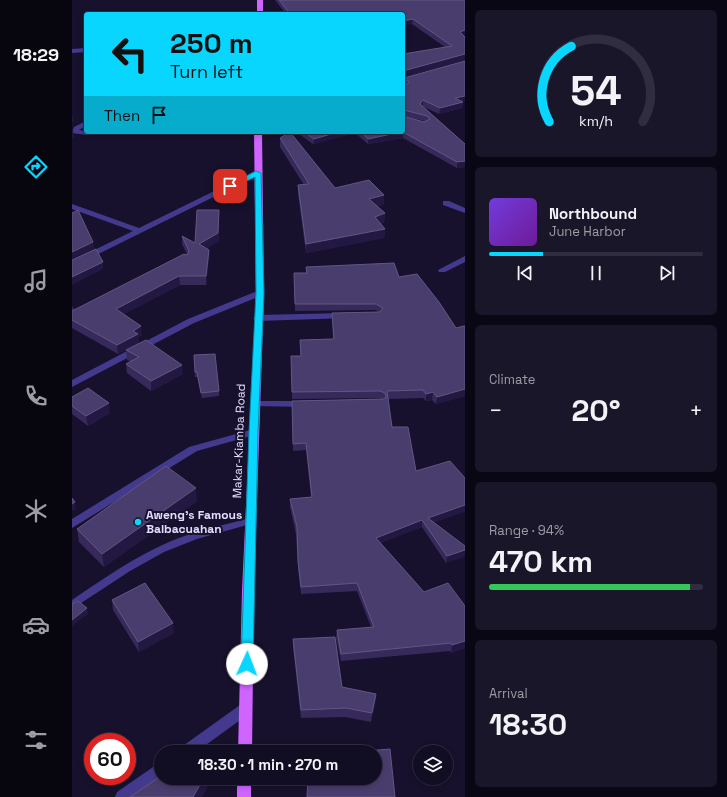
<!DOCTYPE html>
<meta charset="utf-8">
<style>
body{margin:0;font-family:"Space Grotesk",sans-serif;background:#1a162a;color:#f1f3f6;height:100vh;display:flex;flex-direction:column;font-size:15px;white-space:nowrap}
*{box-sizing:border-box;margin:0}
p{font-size:13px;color:#9c9ca5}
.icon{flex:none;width:22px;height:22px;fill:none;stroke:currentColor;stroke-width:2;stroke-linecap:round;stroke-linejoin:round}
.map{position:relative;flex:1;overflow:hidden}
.details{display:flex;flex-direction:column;gap:10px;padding:10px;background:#090713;width:262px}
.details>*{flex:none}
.banner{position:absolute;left:12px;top:12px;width:321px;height:122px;border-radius:4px;box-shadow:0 2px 6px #0003,0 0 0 1px #302d40;background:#09d6ff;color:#111;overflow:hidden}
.tools{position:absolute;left:341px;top:745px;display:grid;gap:8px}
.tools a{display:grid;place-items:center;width:40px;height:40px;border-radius:50%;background:#110d22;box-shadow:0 2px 6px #0003,0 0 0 1px #302d40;font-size:20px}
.speed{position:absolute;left:12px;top:733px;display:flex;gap:8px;font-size:20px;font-weight:700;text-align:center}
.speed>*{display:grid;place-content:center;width:52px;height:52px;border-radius:50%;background:#110d22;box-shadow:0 2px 6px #0003,0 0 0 1px #302d40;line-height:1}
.speed .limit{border:6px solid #d22;background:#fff;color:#111}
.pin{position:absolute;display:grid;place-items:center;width:34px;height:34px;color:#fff;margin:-17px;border-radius:8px;box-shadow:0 2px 6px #0006}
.me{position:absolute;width:44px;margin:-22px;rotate:2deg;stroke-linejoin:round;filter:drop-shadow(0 0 3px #0008)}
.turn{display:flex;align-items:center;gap:14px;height:84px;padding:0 20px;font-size:18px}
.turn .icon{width:52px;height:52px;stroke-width:2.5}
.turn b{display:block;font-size:28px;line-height:34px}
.then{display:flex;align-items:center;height:38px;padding:0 20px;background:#0003;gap:8px;font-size:15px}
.big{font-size:30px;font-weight:700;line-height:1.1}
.details .card{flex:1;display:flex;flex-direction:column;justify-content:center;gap:6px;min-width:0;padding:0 14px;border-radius:6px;background:#1a162a}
.details .dial{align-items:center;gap:0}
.dial svg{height:104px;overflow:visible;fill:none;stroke:#302d40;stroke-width:7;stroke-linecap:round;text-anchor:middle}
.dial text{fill:#f1f3f6;stroke:none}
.song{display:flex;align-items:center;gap:12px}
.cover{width:48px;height:48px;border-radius:6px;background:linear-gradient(135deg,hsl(260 70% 55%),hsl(280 70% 35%))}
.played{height:4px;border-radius:2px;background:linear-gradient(90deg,#09d6ff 25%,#302d40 25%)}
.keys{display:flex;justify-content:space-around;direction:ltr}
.heat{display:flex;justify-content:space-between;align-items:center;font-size:22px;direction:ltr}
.charge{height:6px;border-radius:3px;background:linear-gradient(90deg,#34c759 94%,#302d40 0)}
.trip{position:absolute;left:82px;top:745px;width:228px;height:40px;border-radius:20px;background:#110d22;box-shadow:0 2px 6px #0003,0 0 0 1px #302d40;font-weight:700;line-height:40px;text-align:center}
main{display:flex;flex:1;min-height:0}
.menu{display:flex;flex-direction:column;width:72px;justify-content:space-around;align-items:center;background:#07050e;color:#9c9ca5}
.menu .icon{width:28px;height:28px}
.menu .active{color:#09d6ff}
.menu b{font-size:18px;color:#f1f3f6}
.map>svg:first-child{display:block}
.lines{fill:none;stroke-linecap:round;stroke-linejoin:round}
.lane{fill:#433a8e;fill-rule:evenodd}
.street{fill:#433a8e;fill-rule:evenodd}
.primary{fill:#cf64ff;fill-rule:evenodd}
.wall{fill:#372a5b}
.shaded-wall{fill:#221841}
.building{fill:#493d6d;stroke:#625684}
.route{fill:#09d6ff;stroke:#068ba6}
.poi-dot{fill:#09d6ff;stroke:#17112d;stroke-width:1.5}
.labels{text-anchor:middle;stroke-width:4;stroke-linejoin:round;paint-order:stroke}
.street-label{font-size:12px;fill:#e3ddff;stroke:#17112d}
.poi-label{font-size:12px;font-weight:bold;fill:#e3ddff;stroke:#17112d;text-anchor:start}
</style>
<main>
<nav class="menu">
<b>18:29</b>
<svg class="icon active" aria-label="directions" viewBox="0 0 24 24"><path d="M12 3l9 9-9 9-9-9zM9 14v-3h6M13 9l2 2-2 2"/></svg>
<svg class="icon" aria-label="music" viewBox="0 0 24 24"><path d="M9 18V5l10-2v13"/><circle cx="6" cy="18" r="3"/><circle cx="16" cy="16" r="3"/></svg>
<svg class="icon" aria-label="phone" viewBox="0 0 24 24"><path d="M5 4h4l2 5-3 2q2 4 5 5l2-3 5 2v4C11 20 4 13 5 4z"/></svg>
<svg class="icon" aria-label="climate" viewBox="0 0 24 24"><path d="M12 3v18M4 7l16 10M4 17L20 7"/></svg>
<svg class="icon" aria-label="car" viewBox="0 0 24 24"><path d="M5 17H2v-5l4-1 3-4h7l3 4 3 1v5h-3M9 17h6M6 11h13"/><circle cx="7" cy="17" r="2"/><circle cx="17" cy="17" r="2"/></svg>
<svg class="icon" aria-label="filters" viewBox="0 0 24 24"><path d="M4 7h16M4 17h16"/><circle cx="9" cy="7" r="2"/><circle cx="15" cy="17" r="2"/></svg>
</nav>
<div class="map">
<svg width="393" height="797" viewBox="0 0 393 797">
<rect width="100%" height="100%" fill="#17112d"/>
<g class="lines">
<path class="lane" d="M179 518 182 519 184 521 182 523 125 539 92 552 58 571 0 609V600C31 579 62 557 97 542 123 531 151 525 179 518Z"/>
<path class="street" d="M14 48V52L0 53V49Z
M14 121V126L7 130 14 131V132H25L24 134 15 135 0 133 2 127Z
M183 171H189L190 173 0 267V261L61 231 0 209V204L67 228Z
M371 201H377L393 208V213L371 205Z
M393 256V262L373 272H367L366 270Z
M188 290 192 293 191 295 122 323 0 387V380L116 319Z
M272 313 277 316 275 318 186 321 181 318 186 315Z
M183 401H233L238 404 233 407 179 406 178 404 179 402Z
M182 429 186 430 187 432 186 434 125 451 0 528V519L117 447Z
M173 703 178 705 180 709 178 713 124 752H106L108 748 168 705Z
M89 763V777L61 797H43L45 792 84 765Z"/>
<path class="primary" d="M185 0H191V14H185Z
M182 132H190L192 293 182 591 180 752H166L170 591 184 293Z
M165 778H179V797H165Z"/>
</g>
<path class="wall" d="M203 0H393V35L392 36 393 37V60L331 77V54L373 47 340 24 331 14H214Z
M331 77 391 102 390 108 367 114 350 106 393 144V167L385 168 331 138 296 144 283 133 241 144 224 132H331V117L352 122 353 121 331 116Z
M208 138 263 188 312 195V204L305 206 313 213 312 222 309 224 313 229 312 238 234 253 226 194V185H232L208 147Z
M147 210V241L135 248 137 250V258L134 285H108L52 314 70 335 66 337 67 343 46 354 0 328V306L3 310 115 255V254L110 244V236L123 243Z
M234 267 327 277 384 328 393 326V396L364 404 360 400 354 401 351 398 316 399 320 427 344 471 362 523 393 546 374 563 350 527 308 543 352 592 393 606V648L379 653 378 651 269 661 264 638 265 630 299 627 285 591 229 594 226 568 224 534 218 507V499L239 497 234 450 221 451 220 401 310 399 307 398 220 399 219 356H229L228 340 261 339 260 320V313L306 312 304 310 223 311 222 273H234Z
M54 350 111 374 79 391 55 373 54 364 59 362 55 360Z
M122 355 147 391V396L130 398 125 377H123Z
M0 397 38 413 16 426 0 414Z
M125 501 32 567 7 542 5 529Z
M40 600 102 633 67 652 41 610Z
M221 639 270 687 304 694 303 703 299 722 273 717 229 718 221 648Z"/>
<path class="shaded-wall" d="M341 19 340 24 331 26V21Z
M393 30V35L388 37V32Z
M393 54V60L331 77V71Z
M393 96V101L382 103 383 98Z
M351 100V105L348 110V104Z
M391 102 390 108 367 114 368 108Z
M1 115 2 122H0V116Z
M0 131H1L2 137 0 138Z
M266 132H283V133L241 144 242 139Z
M329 132H331V138L296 144V139Z
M393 161V167L385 168V162Z
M312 195V204L296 208 297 199Z
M147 210V241L127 253V244Z
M313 213 312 222 303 226V217Z
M313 229 312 238 234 253V244Z
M21 242 22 249 0 259V252Z
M137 250V258L134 285V276Z
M31 262V269L0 285V277Z
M107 276 108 285 45 318 44 309Z
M69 326 70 335 66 337 67 343 46 354 45 345 61 331Z
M110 365 111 374 79 391V381Z
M393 389V396L364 404 365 397Z
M361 392 360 400 354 401V394Z
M37 403 38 413 16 426 14 416Z
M124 488 125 501 32 567 30 554Z
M3 502 4 509 0 511V504Z
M393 505V512L355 525 356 518Z
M350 520V527L303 545 304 538Z
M393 550V557L374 563 375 556Z
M15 608 16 614 0 626V620Z
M101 623 102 633 67 652 66 642Z
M393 641V648L379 653 380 645Z
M304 694 303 703 299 722 300 713Z
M132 778H134L135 789 130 797H121Z"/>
<path class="building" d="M207 0H393V30L388 32 393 37V54L331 71V54L380 46 341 19 331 21V14H218Z
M393 61V96L383 98 391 102 368 108 351 100 348 104 393 144V161L385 162 331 132V116L352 122 358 119 355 116 332 110H331V85L337 83V81H331V77L332 78Z
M218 132 263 188 297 180 312 195 297 199 313 213 303 217 313 229 234 244 226 185 237 184 208 138Z
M232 132H266L242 139Z
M289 132H329L296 139Z
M6 210 21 242 0 252V213Z
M125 210H147L146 233 127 244 137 250 134 276H107L44 309 69 326 61 331 66 334 45 345 0 320V311L112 254 115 255 117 251 110 236 123 243Z
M24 249 31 262 0 277V260Z
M322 263 327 277 345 274 367 302 384 328 392 326H393V389L365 397 361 392 354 394 351 390 315 391 320 427H336L344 471 378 461 393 478V505L356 518 393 546V550L375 556 350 520 304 538 352 592 376 583 393 606V641L380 645 379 643 269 654 265 630 302 627 285 583 229 587 226 561 225 527 218 499 240 497 234 443 221 444 220 401 312 399 314 397 313 393 308 391 220 392 219 356H229L228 340 262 339 260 313 308 312 311 308 304 304H223L222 273H235L234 267Z
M74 340 110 365 79 381 54 364 67 357 54 350Z
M143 354 147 391 129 393 125 372H123L122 355Z
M16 388 37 403 14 416 0 406V397Z
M94 466 124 488 30 554 5 529Z
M0 498 3 502 0 504Z
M73 583 101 623 66 642 40 600Z
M6 601 15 608 0 620V604Z
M263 637 270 687 304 694 300 713 274 708 229 710 221 639Z
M318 749 323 797H235L236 778H303V752H282Z
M89 776V778H132L121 797H58Z"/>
<path class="route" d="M184 171 189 173 192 293 186 432 181 664 179 667 175 668 171 667 169 664 177 432 184 293 183 177 161 188 155 186Z"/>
<circle class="poi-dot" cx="66" cy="522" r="4"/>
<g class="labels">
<g class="street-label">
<text transform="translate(167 441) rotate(-88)" y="4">Makar-Kiamba Road</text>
</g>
<g class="poi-label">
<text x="74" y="519">Aweng's Famous<tspan x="74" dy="14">Balbacuahan</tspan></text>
</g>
</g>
</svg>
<div class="tools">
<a><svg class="icon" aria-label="layers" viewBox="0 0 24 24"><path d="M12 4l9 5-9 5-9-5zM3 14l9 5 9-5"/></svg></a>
</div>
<div class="speed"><div class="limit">60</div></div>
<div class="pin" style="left:158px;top:186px;background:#d93025"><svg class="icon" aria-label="arrive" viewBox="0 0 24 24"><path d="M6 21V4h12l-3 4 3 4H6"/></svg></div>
<svg class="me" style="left:175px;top:664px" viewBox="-20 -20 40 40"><circle r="19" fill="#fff"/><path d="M0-13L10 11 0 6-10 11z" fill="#09d6ff"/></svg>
<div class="trip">18:30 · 1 min · 270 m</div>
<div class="banner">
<div class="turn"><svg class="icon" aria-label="left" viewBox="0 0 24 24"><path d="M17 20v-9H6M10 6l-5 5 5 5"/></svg><div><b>250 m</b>Turn left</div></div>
<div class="then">Then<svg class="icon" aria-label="arrive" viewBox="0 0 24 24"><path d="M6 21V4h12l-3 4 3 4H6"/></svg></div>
</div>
</div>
<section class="details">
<div class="card dial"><svg viewBox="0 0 100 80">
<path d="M14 69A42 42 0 1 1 86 69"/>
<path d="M14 69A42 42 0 0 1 31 11" stroke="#09d6ff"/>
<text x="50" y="56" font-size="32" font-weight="700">54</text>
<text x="50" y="72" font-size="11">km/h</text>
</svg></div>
<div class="card">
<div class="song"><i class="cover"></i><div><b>Northbound</b><p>June Harbor</p></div></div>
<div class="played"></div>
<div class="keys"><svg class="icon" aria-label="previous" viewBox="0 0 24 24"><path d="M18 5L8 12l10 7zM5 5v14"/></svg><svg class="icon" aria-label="pause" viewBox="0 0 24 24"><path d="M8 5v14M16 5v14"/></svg><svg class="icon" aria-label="next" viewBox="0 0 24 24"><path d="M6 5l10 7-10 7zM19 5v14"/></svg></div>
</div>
<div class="card"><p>Climate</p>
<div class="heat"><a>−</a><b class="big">20°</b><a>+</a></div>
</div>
<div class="card"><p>Range · 94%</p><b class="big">470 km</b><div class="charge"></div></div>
<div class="card"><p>Arrival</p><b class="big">18:30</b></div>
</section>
</main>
